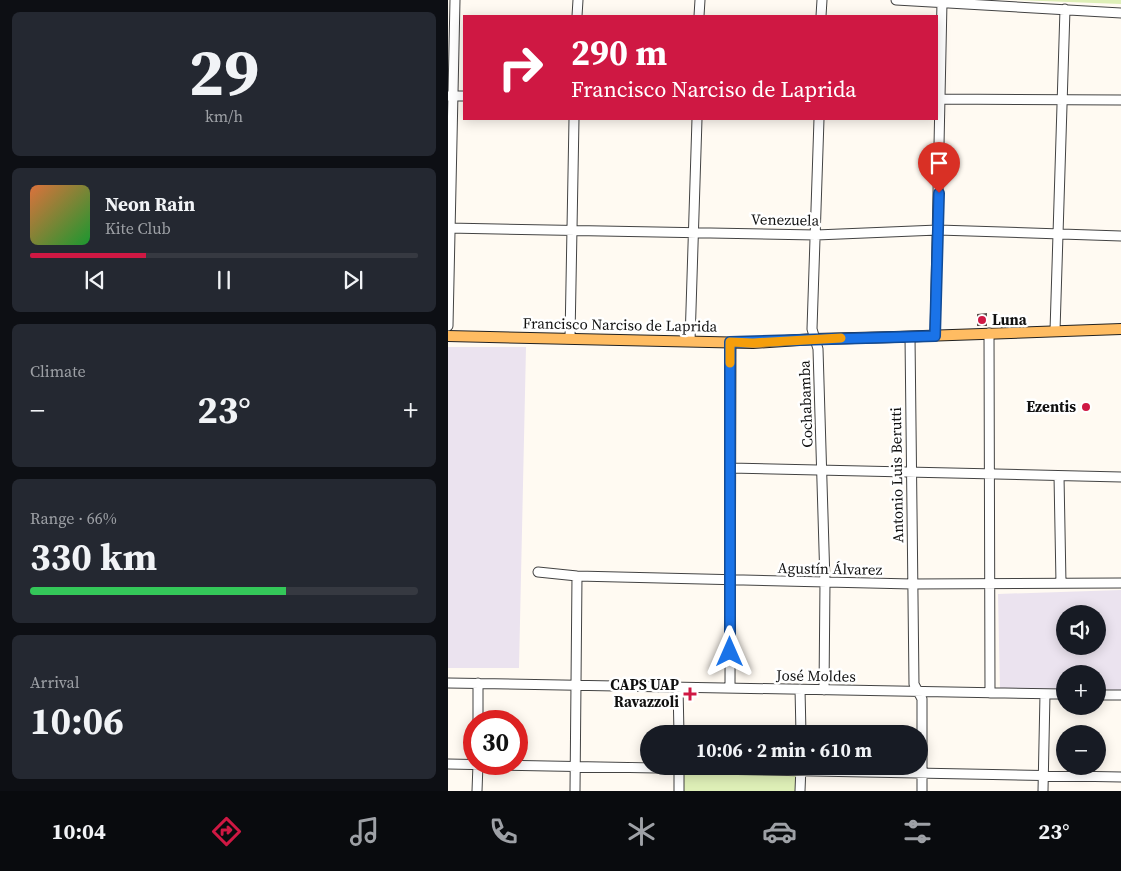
<!DOCTYPE html>
<meta charset="utf-8">
<style>
body{margin:0;font-family:"Source Serif 4",serif;background:#242831;color:#f1f3f6;height:100vh;display:flex;flex-direction:column;font-size:19px;white-space:nowrap}
*{box-sizing:border-box;margin:0}
p{font-size:16px;color:#9ea1a6}
.icon{flex:none;width:28px;height:28px;fill:none;stroke:currentColor;stroke-width:2;stroke-linecap:round;stroke-linejoin:round}
.map{position:relative;flex:1;overflow:hidden}
.drawer{display:flex;flex-direction:column;gap:12px;padding:12px;background:#0d0f14;width:448px}
.drawer>*{flex:none}
.hud{position:absolute;left:15px;top:15px;width:475px;height:105px;border-radius:0px;box-shadow:0 2px 12px #0003;background:#cf1843;color:#fff;overflow:hidden}
.fabs{position:absolute;left:608px;top:605px;display:grid;gap:10px}
.fabs a{display:grid;place-items:center;width:50px;height:50px;border-radius:50%;background:#171b24;box-shadow:0 2px 12px #0003;font-size:25px}
.speed{position:absolute;left:15px;top:710px;display:flex;gap:10px;font-size:25px;font-weight:700;text-align:center}
.speed>*{display:grid;place-content:center;width:65px;height:65px;border-radius:50%;background:#171b24;box-shadow:0 2px 12px #0003;line-height:1}
.speed .limit{border:8px solid #d22;background:#fff;color:#111}
.pin{position:absolute;display:grid;place-items:center;width:42px;height:42px;color:#fff;margin:-51px -21px;border-radius:50% 50% 50% 0;rotate:-45deg;box-shadow:0 0 5px #0007}
.pin .icon{rotate:45deg}
.me{position:absolute;width:55px;margin:-28px;rotate:0deg;stroke-linejoin:round;filter:drop-shadow(0 0 4px #0008)}
.turn{display:flex;align-items:center;gap:18px;height:105px;padding:0 25px;font-size:22px}
.turn .icon{width:65px;height:65px;stroke-width:2.5}
.turn b{display:block;font-size:35px;line-height:42px}
.big{font-size:38px;font-weight:700;line-height:1.1}
.drawer .card{flex:1;display:flex;flex-direction:column;justify-content:center;gap:8px;min-width:0;padding:0 18px;border-radius:8px;background:#242831}
.drawer .dial{align-items:center;gap:0}
.dial b{font-size:65px;line-height:1}
.song{display:flex;align-items:center;gap:15px}
.cover{width:60px;height:60px;border-radius:8px;background:linear-gradient(135deg,hsl(20 70% 55%),hsl(130 70% 35%))}
.played{height:5px;border-radius:2px;background:linear-gradient(90deg,#cf1843 30%,#363941 30%)}
.keys{display:flex;justify-content:space-around;direction:ltr}
.heat{display:flex;justify-content:space-between;align-items:center;font-size:28px;direction:ltr}
.charge{height:8px;border-radius:4px;background:linear-gradient(90deg,#34c759 66%,#363941 0)}
.trip{position:absolute;left:192px;top:725px;width:288px;height:50px;border-radius:25px;background:#171b24;box-shadow:0 2px 12px #0003;font-weight:700;line-height:50px;text-align:center}
.tabs{display:flex;height:80px;justify-content:space-around;align-items:center;background:#090b0e;color:#9ea1a6}
.tabs .icon{width:35px;height:35px}
.tabs .current{color:#cf1843}
.tabs b{font-size:22px;color:#f1f3f6}
main{display:flex;flex:1;min-height:0}
.map>svg:first-child{display:block}
.industrial{fill:#ebe3ef;fill-rule:evenodd}
.green{fill:#deefb7}
.building{fill:#5a4e4b}
.lines{fill:none;stroke-linecap:round;stroke-linejoin:round}
.minor-casing{stroke:#434343;stroke-width:11}
.major-casing{stroke:#212121;stroke-width:12}
.minor{stroke:#fff;stroke-width:9}
.major{stroke:#ffbc62;stroke-width:10}
.route-casing{stroke:#114b97;stroke-width:12}
.route{stroke:#1a73e8;stroke-width:9}
.slow{stroke:#f59e0b;stroke-width:9}
.poi-dot{fill:#cf1843;stroke:#fff;stroke-width:2}
.labels{text-anchor:middle;stroke-width:5;stroke-linejoin:round;paint-order:stroke}
.street-label{font-size:15px;fill:#101010;stroke:#fff}
.poi-label{font-size:15px;font-weight:bold;fill:#101010;stroke:#fff;text-anchor:end}
</style>
<main>
<section class="drawer">
<div class="card dial"><b>29</b><p>km/h</p></div>
<div class="card">
<div class="song"><i class="cover"></i><div><b>Neon Rain</b><p>Kite Club</p></div></div>
<div class="played"></div>
<div class="keys"><svg class="icon" aria-label="previous" viewBox="0 0 24 24"><path d="M18 5L8 12l10 7zM5 5v14"/></svg><svg class="icon" aria-label="pause" viewBox="0 0 24 24"><path d="M8 5v14M16 5v14"/></svg><svg class="icon" aria-label="next" viewBox="0 0 24 24"><path d="M6 5l10 7-10 7zM19 5v14"/></svg></div>
</div>
<div class="card"><p>Climate</p>
<div class="heat"><a>−</a><b class="big">23°</b><a>+</a></div>
</div>
<div class="card"><p>Range · 66%</p><b class="big">330 km</b><div class="charge"></div></div>
<div class="card"><p>Arrival</p><b class="big">10:06</b></div>
</section>
<div class="map">
<svg width="674" height="791" viewBox="0 0 674 791">
<rect width="100%" height="100%" fill="#fffaf2"/>
<path class="industrial" d="M0 347H78L71 668H0Z
M673 590V692H649V674H616V691H552L550 594ZM616 614H649V646H616Z"/>
<path class="green" d="M567 0H673L674 4H673Z
M234 771 349 775V791H234Z"/>
<path class="building" d="M539 313V326H529V314Z"/>
<g class="lines">
<g class="minor-casing">
<path id="minor" d="M448 0 674 13
M129 16 130 0
M251 16 252 0
M373 16 374 0
M0 96H16
M489 99 674 100
M371 119 364 329 370 349 377 582 376 690
M0 228 368 235 490 230 674 236
M0 326 7 0
M607 331 617 9
M541 333 542 693
M487 336 494 2
M462 337 466 684 474 699V791
M122 338 126 119
M242 341 249 119
M282 468 674 477
M611 476 613 583
M90 572 129 576 464 584 674 583
M0 683 616 694
M230 687 231 734
M282 688 283 342
M352 689 353 734
M649 695H674
M30 721V683
M0 764 674 777
M29 791 30 764
M127 791 129 576
M231 791V766
M352 791 353 766
M595 791 597 694"/>
</g>
<g class="major-casing">
<path id="major" d="M0 336 305 343 367 339 446 337 674 329"/>
</g>
<use href="#minor" class="minor"/>
<use href="#major" class="major"/>
</g>
<g class="lines">
<g class="route-casing">
<path id="route" d="M282 652V342L487 336 491 193"/>
</g>
<use href="#route" class="route"/>
<path class="slow" d="M282 363V342L305 343 393 338"/>
</g>
<g class="poi-dot">
<circle cx="534" cy="320" r="5"/>
<circle cx="638" cy="407" r="5"/>
<path d="M239.5 686.5h5v5h5v5h-5v5h-5v-5h-5v-5h5z"/>
</g>
<g class="labels">
<g class="street-label">
<text transform="translate(337 220) rotate(1)" y="5">Venezuela</text>
<text transform="translate(172 325) rotate(1)" y="5">Francisco Narciso de Laprida</text>
<text transform="translate(358 404) rotate(-92)" y="5">Cochabamba</text>
<text transform="translate(449 475) rotate(-91)" y="5">Antonio Luis Berutti</text>
<text transform="translate(382 569) rotate(1)" y="5">Agustín Álvarez</text>
<text transform="translate(368 676) rotate(1)" y="5">José Moldes</text>
</g>
<g class="poi-label">
<text x="544" y="325" text-anchor="start">Luna</text>
<text x="628" y="412">Ezentis</text>
<text x="231" y="690">CAPS UAP<tspan x="231" dy="17">Ravazzoli</tspan></text>
</g>
</g>
</svg>
<div class="fabs">
<a><svg class="icon" aria-label="sound" viewBox="0 0 24 24"><path d="M4 9h4l5-4v14l-5-4H4zM17 9q2 3 0 6"/></svg></a>
<a>+</a>
<a>−</a>
</div>
<div class="speed"><div class="limit">30</div></div>
<div class="pin" style="left:491px;top:193px;background:#d93025"><svg class="icon" aria-label="arrive" viewBox="0 0 24 24"><path d="M6 21V4h12l-3 4 3 4H6"/></svg></div>
<svg class="me" style="left:282px;top:652px" viewBox="-20 -20 40 40"><path d="M0-17L14 15 0 8-14 15z" fill="#1a73e8" stroke="#fff" stroke-width="4"/></svg>
<div class="trip">10:06 · 2 min · 610 m</div>
<div class="hud">
<div class="turn"><svg class="icon" aria-label="right" viewBox="0 0 24 24"><path d="M7 20v-9h11M14 6l5 5-5 5"/></svg><div><b>290 m</b>Francisco Narciso de Laprida</div></div>
</div>
</div>
</main>
<nav class="tabs">
<b>10:04</b>
<svg class="icon current" aria-label="directions" viewBox="0 0 24 24"><path d="M12 3l9 9-9 9-9-9zM9 14v-3h6M13 9l2 2-2 2"/></svg>
<svg class="icon" aria-label="music" viewBox="0 0 24 24"><path d="M9 18V5l10-2v13"/><circle cx="6" cy="18" r="3"/><circle cx="16" cy="16" r="3"/></svg>
<svg class="icon" aria-label="phone" viewBox="0 0 24 24"><path d="M5 4h4l2 5-3 2q2 4 5 5l2-3 5 2v4C11 20 4 13 5 4z"/></svg>
<svg class="icon" aria-label="climate" viewBox="0 0 24 24"><path d="M12 3v18M4 7l16 10M4 17L20 7"/></svg>
<svg class="icon" aria-label="car" viewBox="0 0 24 24"><path d="M5 17H2v-5l4-1 3-4h7l3 4 3 1v5h-3M9 17h6M6 11h13"/><circle cx="7" cy="17" r="2"/><circle cx="17" cy="17" r="2"/></svg>
<svg class="icon" aria-label="filters" viewBox="0 0 24 24"><path d="M4 7h16M4 17h16"/><circle cx="9" cy="7" r="2"/><circle cx="15" cy="17" r="2"/></svg>
<b>23°</b>
</nav>
